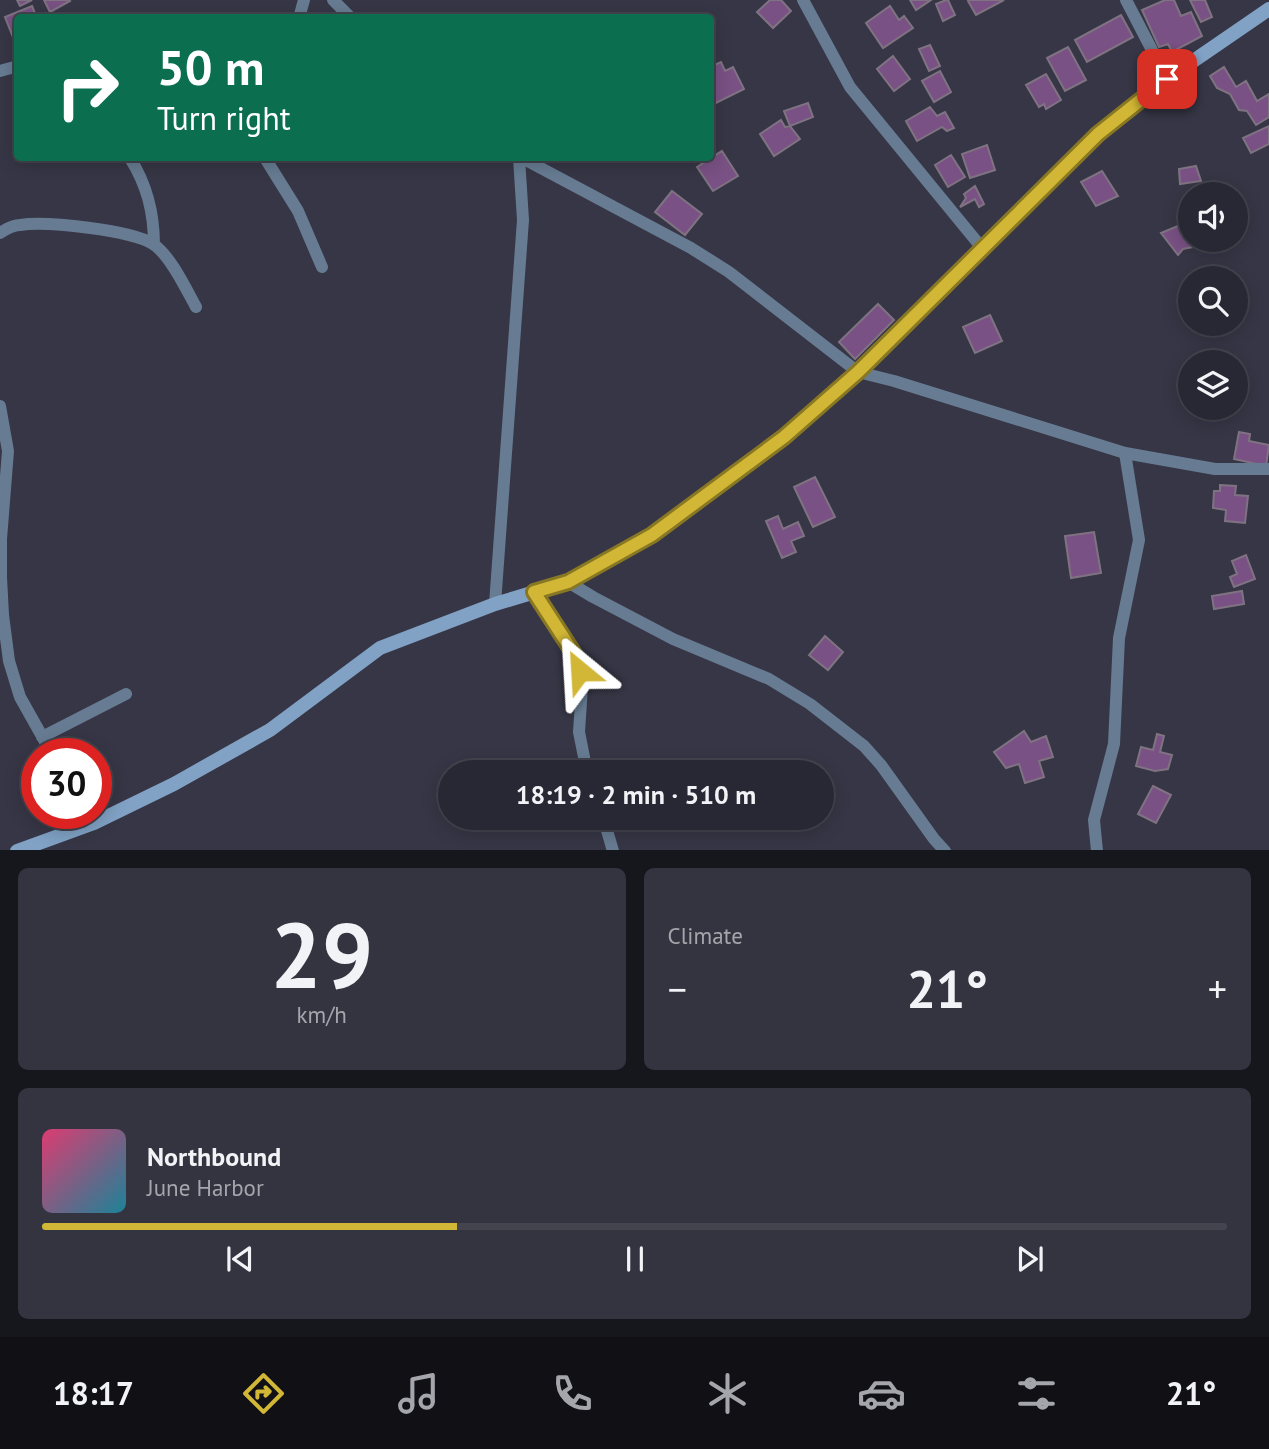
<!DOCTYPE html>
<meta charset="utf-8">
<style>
body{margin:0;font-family:"PT Sans",sans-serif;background:#343440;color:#f1f3f6;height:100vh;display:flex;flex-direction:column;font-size:26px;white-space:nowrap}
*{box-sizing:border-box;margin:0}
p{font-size:23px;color:#a5a6ac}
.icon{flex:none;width:38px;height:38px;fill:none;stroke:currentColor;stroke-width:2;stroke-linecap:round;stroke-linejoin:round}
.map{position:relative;height:850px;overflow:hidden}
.side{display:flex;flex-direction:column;gap:18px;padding:18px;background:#16161d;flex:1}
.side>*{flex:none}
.hud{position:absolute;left:14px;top:14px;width:700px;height:147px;border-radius:7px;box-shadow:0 4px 18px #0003,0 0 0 2px #44444f;background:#0b6e4f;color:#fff;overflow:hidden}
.controls{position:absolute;left:1178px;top:182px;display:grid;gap:14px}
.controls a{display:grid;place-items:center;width:70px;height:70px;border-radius:50%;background:#282834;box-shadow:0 4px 18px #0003,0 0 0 2px #44444f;font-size:35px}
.speed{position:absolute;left:21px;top:738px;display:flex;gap:14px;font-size:35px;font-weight:700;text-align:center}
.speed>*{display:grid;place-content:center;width:91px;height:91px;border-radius:50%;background:#282834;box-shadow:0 4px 18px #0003,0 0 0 2px #44444f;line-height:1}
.speed .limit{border:10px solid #d22;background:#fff;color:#111}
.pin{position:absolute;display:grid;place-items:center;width:60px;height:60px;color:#fff;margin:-30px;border-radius:14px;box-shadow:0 4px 10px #0006}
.me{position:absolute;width:77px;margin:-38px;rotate:333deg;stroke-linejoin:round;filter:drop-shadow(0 0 5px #0008)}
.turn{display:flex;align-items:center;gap:24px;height:147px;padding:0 28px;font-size:32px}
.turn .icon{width:91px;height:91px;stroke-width:2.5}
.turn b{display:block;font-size:49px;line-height:60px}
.big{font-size:52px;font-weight:700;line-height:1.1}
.side .widget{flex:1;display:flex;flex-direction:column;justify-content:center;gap:10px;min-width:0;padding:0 24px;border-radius:10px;background:#343440}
.side .dial{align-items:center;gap:0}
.dial b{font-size:91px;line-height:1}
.song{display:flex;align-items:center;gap:21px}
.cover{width:84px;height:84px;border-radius:10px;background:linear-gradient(135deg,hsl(340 70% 55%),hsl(190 70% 35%))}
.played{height:7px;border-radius:4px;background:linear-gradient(90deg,#d2b736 35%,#44444f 35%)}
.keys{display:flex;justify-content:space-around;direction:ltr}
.heat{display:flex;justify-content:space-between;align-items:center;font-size:38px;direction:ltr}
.side .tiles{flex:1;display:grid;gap:18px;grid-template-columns:1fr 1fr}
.widget:last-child{grid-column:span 2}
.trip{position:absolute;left:438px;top:760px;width:396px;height:70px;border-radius:35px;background:#282834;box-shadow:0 4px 18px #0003,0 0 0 2px #44444f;font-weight:700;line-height:70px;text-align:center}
.menu{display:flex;height:112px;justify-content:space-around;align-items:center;background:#101015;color:#a5a6ac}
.menu .icon{width:49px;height:49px}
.menu .current{color:#d2b736}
.menu b{font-size:32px;color:#f1f3f6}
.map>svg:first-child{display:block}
.building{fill:#795184;stroke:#7f7382;stroke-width:2}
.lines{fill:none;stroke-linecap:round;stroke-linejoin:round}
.street{stroke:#677c92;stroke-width:12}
.secondary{stroke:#81a2c5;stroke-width:14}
.route-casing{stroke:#887723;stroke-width:18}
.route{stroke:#d2b736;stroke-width:12}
</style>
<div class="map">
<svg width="1269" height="851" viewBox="0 0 1269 851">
<rect width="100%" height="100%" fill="#363646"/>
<path class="building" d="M17 0H32L20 6Z
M44 0H69L70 1 50 12Z
M770 0H781L791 11 773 28 757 12Z
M910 0H931L916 10Z
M946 0H948L955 15 943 21 936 4Z
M970 0H1004L976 15 968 1Z
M1165 0H1174L1181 16 1191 12 1202 36 1172 52 1168 44 1159 47 1142 10Z
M1190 0H1205L1212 17 1201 22Z
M32 6 37 18H18L16 45 5 17Z
M890 6 899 20 904 16 913 28 883 48 866 23Z
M1121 15 1133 37 1087 62 1075 40Z
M930 45 940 66 929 71 919 49Z
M1068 47 1086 80 1065 91 1047 58Z
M893 56 910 79 894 91 877 69Z
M721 62 725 71 733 67 744 89 714 104 710 96V67Z
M1224 67 1236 87 1246 81 1257 101 1269 94V117L1256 125 1247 111 1239 110 1230 94 1217 88 1210 76Z
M940 71 951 92 934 102 922 81Z
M1046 74 1061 100 1046 109 1044 104 1039 107 1026 85Z
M808 103 813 117 790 126 784 111Z
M930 107 937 116 945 112 954 128 947 131 942 127 917 141 906 121Z
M781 120 785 127 790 126 800 139 774 156 760 134Z
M1269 126V144L1251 153 1243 138Z
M987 145 995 170 970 178 962 154Z
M722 151 738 176 713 191 697 167Z
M951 155 965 177 948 187 935 165Z
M1196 166 1201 181 1180 184 1179 169Z
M1102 171 1118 196 1096 206 1081 182Z
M975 186 984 204 979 207 975 199 960 207 966 198 964 194Z
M672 191 702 214 685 235 655 212Z
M1190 221V240H1207L1208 244 1183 249 1178 255 1161 233Z
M878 304 894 320 855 359 839 342Z
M990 315 1002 341 975 353 963 327Z
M1239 432 1250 434 1249 441 1269 445 1266 466 1234 459Z
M815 477 835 517 813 527 794 487Z
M1220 485 1236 486 1235 495 1248 496 1245 523 1225 521 1226 510 1213 508 1214 491H1220Z
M778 516 783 529 798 522 804 536 791 541 796 552 782 558 766 521Z
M1094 532 1101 573 1071 578 1065 536Z
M1246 555 1255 579 1234 587 1230 577 1237 574 1232 561Z
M1242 591 1244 604 1214 609 1212 596Z
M825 636 843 652 828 670 809 655Z
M1024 731 1031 742 1046 736 1053 757 1039 761 1044 777 1025 783 1019 764 1006 768 994 752Z
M1157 734 1164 736 1160 752 1172 755 1168 769 1155 771 1136 766 1141 747 1153 750Z
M1153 786 1171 795 1156 823 1138 814Z"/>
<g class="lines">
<path class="street" d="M333 0 351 18
M803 0 850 87 982 248
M1126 0 1167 79
M299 18 304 0
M0 71 18 66
M130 158C147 185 154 212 154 245
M265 158 298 211 322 267
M522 158 691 248 729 272 858 372 894 381 1125 453 1215 469H1269
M0 233C6 229 13 225 20 225 47 221 131 230 153 244 170 255 186 289 196 307
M0 406 8 451 1 539V577L3 615 9 661 20 697 52 754
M568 582 593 597 673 639 769 679 810 704 864 746 881 765 934 839 945 851
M534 592 578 660 582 686 579 732 587 772
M495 604 523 220 519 158
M42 737 126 694
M603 817 613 851
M1097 851 1094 820 1114 744 1119 638 1139 540 1125 453"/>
<path class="secondary" d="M17 851 94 823 174 784 270 730 380 648 495 604 568 582 652 535 784 437 858 372 1098 134 1167 79 1269 9"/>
</g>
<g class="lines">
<g class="route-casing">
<path id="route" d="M580 671 578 660 534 592 568 582 652 535 784 437 858 372 1098 134 1167 79"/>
</g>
<use href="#route" class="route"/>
</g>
</svg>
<div class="controls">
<a><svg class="icon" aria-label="sound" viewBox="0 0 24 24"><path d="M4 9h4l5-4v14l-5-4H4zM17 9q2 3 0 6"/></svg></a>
<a><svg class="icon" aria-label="search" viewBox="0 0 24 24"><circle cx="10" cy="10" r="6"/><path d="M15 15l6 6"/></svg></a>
<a><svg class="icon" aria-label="layers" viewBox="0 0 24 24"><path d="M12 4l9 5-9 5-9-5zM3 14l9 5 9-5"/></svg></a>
</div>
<div class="speed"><div class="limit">30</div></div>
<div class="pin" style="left:1167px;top:79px;background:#d93025"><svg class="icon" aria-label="arrive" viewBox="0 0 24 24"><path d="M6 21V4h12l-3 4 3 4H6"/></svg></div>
<svg class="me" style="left:580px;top:671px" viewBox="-20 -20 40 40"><path d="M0-17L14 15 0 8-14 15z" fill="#d2b736" stroke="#fff" stroke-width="4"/></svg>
<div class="trip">18:19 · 2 min · 510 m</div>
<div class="hud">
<div class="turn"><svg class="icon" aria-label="right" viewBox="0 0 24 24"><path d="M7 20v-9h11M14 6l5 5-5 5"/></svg><div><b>50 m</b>Turn right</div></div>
</div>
</div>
<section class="side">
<div class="tiles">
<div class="widget dial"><b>29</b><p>km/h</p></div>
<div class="widget"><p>Climate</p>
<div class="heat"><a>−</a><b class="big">21°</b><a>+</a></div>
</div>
<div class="widget">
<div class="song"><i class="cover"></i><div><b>Northbound</b><p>June Harbor</p></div></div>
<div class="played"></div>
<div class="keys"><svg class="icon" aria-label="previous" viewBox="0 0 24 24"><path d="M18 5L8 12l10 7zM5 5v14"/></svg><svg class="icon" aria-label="pause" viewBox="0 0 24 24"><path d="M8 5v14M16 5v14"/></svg><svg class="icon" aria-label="next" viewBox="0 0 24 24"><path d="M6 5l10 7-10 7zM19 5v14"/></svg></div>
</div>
</div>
</section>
<nav class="menu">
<b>18:17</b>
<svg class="icon current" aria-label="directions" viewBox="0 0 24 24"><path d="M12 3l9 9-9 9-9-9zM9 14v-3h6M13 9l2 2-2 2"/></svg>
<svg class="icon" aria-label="music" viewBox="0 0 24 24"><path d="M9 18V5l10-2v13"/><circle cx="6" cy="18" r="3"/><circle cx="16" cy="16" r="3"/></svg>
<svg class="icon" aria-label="phone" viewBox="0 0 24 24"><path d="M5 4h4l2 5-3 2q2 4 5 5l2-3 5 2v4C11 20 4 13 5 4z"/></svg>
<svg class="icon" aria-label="climate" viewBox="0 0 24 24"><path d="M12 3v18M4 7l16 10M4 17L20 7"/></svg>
<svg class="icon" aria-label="car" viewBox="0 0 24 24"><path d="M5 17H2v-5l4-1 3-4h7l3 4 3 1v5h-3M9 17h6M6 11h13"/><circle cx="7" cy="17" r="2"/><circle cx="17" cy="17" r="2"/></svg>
<svg class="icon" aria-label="filters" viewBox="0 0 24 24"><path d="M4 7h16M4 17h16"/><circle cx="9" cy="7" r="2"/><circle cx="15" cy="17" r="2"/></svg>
<b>21°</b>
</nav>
